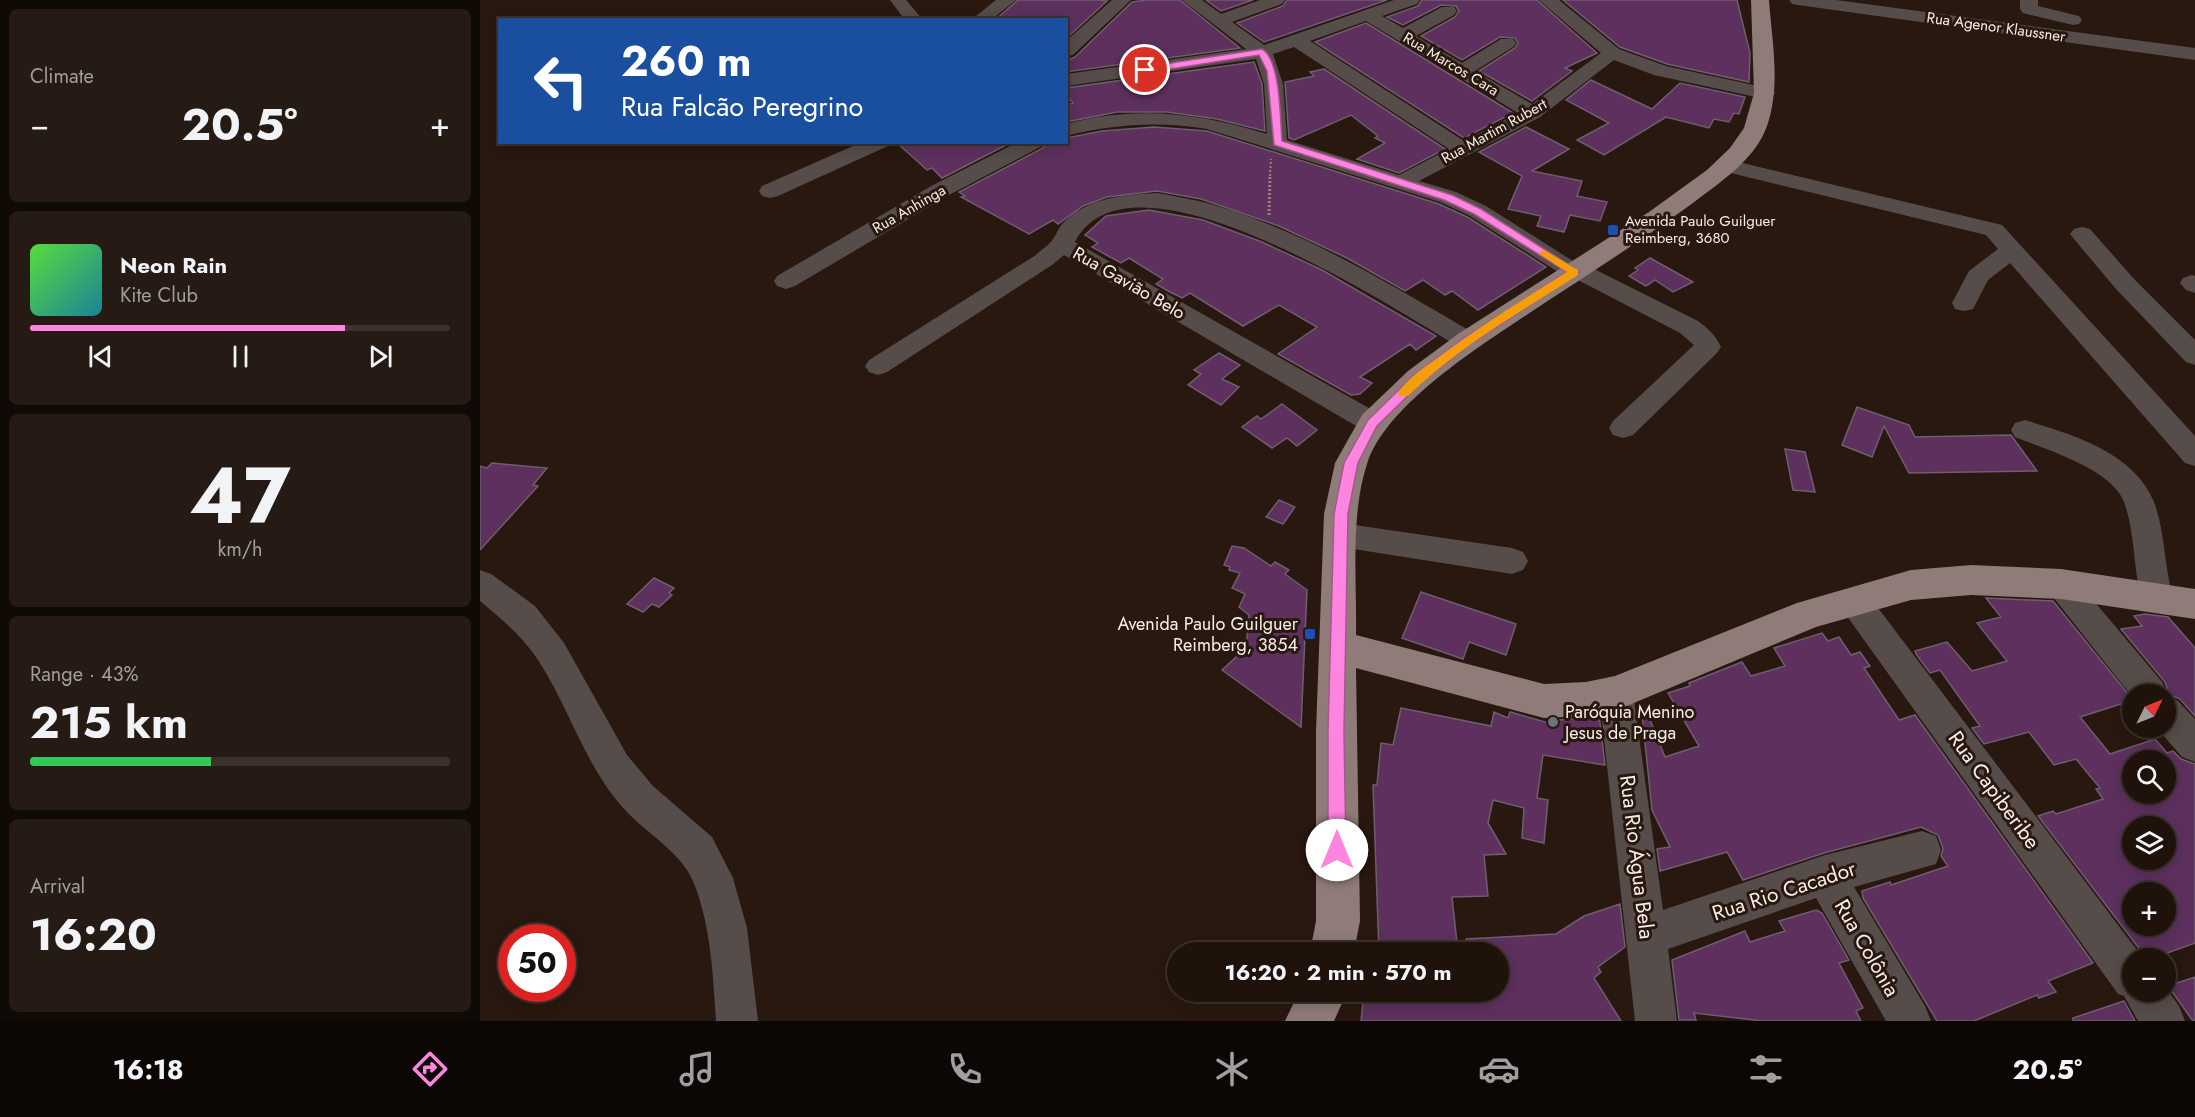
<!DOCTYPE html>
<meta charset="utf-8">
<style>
body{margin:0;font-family:Jost,sans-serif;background:#261b14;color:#f1f3f6;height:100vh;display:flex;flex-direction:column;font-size:22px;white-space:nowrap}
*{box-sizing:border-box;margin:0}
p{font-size:20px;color:#a19e9d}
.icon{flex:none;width:33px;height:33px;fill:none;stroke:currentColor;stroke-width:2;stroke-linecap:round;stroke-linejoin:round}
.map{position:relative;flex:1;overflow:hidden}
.drawer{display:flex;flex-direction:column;gap:9px;padding:9px;background:#100a06;width:480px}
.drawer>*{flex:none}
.hud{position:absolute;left:18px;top:18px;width:570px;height:126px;border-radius:0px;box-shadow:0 3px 15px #0003,0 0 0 2px #3c322c;background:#1a4fa0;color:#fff;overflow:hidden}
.needle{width:39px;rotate:47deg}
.buttons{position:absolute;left:1642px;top:684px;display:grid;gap:12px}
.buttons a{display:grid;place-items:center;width:54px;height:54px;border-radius:50%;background:#1e120b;box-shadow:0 3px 15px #0003,0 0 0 2px #3c322c;font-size:30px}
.speed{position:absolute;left:18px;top:924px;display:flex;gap:12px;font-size:30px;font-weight:700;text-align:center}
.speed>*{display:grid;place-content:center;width:78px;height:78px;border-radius:50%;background:#1e120b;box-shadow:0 3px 15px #0003,0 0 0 2px #3c322c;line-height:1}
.speed .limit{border:9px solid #d22;background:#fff;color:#111}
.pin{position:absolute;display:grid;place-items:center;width:51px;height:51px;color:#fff;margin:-26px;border:3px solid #fff;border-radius:50%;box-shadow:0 2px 6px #0007}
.me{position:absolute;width:66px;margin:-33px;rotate:0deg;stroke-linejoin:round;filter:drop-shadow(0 0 4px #0008)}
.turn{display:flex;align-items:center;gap:21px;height:126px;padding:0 24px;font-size:27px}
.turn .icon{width:78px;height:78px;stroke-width:2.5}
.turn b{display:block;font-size:42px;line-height:51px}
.big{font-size:45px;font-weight:700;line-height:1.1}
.drawer .widget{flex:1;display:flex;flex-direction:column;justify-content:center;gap:9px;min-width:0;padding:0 21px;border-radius:9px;background:#261b14}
.drawer .dial{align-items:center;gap:0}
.dial b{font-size:78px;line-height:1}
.song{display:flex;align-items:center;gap:18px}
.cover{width:72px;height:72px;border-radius:9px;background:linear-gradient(135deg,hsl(110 70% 55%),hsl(190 70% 35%))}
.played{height:6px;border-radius:3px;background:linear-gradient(90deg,#fe85df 75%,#3c322c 75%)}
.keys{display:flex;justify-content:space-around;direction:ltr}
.heat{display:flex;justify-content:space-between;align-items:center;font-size:33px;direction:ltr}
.charge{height:9px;border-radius:4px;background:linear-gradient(90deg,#34c759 43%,#3c322c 0)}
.trip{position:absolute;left:687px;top:942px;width:342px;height:60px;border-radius:30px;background:#1e120b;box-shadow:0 3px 15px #0003,0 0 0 2px #3c322c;font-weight:700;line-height:60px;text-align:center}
.tabs{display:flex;height:96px;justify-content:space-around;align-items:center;background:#0c0704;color:#a19e9d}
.tabs .icon{width:42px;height:42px}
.tabs .on{color:#fe85df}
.tabs b{font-size:27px;color:#f1f3f6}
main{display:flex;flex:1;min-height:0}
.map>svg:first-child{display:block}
.building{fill:#5d305e;stroke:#6e5e6e;stroke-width:1.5;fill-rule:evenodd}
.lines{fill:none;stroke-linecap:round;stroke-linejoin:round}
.path-far1{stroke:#94867e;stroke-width:2;stroke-dasharray:2 2;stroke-linecap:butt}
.path{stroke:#94867e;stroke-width:3;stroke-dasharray:2 2;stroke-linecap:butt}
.minor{fill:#564c4a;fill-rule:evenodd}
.major{fill:#8f7b78;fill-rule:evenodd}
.route{fill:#fe85df;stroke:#a55691;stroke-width:1.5}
.slow{fill:#f59e0b}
.transit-dot{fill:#1a4fb4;stroke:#28180f;stroke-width:2}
.worship-dot{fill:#6b7280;stroke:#28180f;stroke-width:2}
.labels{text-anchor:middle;stroke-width:6;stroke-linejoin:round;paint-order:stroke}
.far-street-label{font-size:15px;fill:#f9ede7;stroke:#28180f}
.far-poi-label{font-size:15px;fill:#f9ede7;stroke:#28180f;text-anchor:start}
.street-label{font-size:18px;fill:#f9ede7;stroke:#28180f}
.poi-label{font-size:18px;fill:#f9ede7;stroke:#28180f;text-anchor:end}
.near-street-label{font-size:21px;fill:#f9ede7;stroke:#28180f}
</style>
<main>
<section class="drawer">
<div class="widget"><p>Climate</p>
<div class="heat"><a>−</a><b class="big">20.5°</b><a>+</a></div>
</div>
<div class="widget">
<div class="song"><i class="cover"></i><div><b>Neon Rain</b><p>Kite Club</p></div></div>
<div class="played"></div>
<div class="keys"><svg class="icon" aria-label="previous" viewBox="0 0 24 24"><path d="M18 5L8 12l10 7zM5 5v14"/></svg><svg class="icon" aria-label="pause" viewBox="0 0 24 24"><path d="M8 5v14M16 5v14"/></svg><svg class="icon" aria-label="next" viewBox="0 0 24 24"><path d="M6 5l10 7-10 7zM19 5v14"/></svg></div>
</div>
<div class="widget dial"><b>47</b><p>km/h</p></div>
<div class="widget"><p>Range · 43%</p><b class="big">215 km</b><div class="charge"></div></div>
<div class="widget"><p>Arrival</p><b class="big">16:20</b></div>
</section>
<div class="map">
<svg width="1715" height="1021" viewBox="0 0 1715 1021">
<rect width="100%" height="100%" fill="#28180f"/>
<path class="building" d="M538 0H619L627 1 590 35 586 34V20H515Z
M667 0H700L760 48 586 72V61L595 57 652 2Z
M726 0H773L741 11Z
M807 0H907L784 42 757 23 803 6Z
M942 0H1057L1117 53 1085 68 1092 71 1052 101 999 71 1035 48 1038 43 1035 38 1020 37 982 60 941 36 975 17 979 11 976 6 961 5 923 25 907 17 938 6Z
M1083 0H1257L1270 53 1269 82 1187 64 1140 47Z
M886 23 1033 113 984 138 835 42Z
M774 62 782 84 785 131 737 119 687 112H637L586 122V105L593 103 586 94V88Z
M844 69 965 149 919 173 877 159 905 143 895 138 898 136 871 115 814 140 809 138 805 82 834 76 830 72Z
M1111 80 1172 109 1200 83 1265 97 1259 114 1254 113 1249 122 1234 119 1229 128 1186 117 1124 155 1097 140 1129 123 1086 100Z
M674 127 727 131 959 204 989 218 1066 267 998 310 972 291 965 295 943 280 925 291 867 258 799 226 721 199 677 191 627 197 603 206 578 224 573 220 549 234 481 197 485 196 479 192 563 148 567 142H586V138L622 131Z
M1046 127 1089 149 1052 171 1102 181 1097 196 1127 202 1120 221 1090 215 1084 232 1057 226 1061 216 1028 209 1042 176 999 152Z
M416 142H532L462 178 452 168 447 170Z
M669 210 723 220 782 242 842 270 956 336 936 350 930 344 880 377 892 383 880 394 871 395 798 354 837 327 799 305 763 326 710 293 702 298 690 292 676 284 683 279 649 258 641 263 612 247 618 243 605 235 626 216Z
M1170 258 1213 282 1193 292 1175 280 1166 286 1149 276 1158 270 1155 268Z
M739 353 760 365 742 379 759 387 741 405 708 385 721 374 714 370Z
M802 404 837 430 817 446 807 438 792 448 762 427 777 416 781 419Z
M1377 407 1429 425 1435 437 1531 435 1557 471 1429 473 1404 426 1392 457 1362 445Z
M1305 449 1325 452 1335 492 1313 490Z
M12 463 67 468 53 485 58 486 0 550V466L7 468Z
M799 500 815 507 803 524 786 517Z
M752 546 764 548 791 566 795 562 809 570 805 574 827 590 821 727 742 670 766 648 769 615 759 607 765 594 752 588 760 573 749 570 750 567 744 565Z
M174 578 194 588 189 593 192 595 179 607 172 604 163 612 147 604Z
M941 592 1036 624 1026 655 989 642 983 659 922 638Z
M1506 598 1573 601 1653 700 1600 717 1630 754 1675 739 1687 753 1693 751 1701 759 1715 764V943L1682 955 1678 951 1664 955 1558 816 1573 811 1576 814 1623 799 1616 789 1620 788 1596 759 1574 765 1549 732 1504 744 1492 728 1500 726 1460 670 1450 673 1436 654 1435 651 1467 642 1492 671 1527 661 1497 623 1521 617ZM1653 760H1686V794H1653ZM1653 826H1686V860H1653ZM1653 892H1686V926H1653Z
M1665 614 1688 617 1715 648V716L1700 699 1689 694 1685 682 1641 629 1662 626 1654 616Z
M1342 633 1348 641 1359 637 1371 655 1380 652 1390 666 1384 668 1419 720 1435 715 1613 963 1568 981 1576 992 1559 998 1557 995 1494 1021H1457L1383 898 1382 891 1410 882 1411 885 1468 866 1461 856 1463 849 1458 835 1441 827 1344 853 1263 880 1247 852 1180 871 1177 849 1190 847 1172 810 1162 714 1167 712 1185 757 1219 746 1188 693 1210 686 1209 683 1262 662 1271 676 1305 666 1294 648Z
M921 708 1011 726 1014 712 1028 718 1030 712 1072 724 1077 720 1106 718 1119 715 1125 765 1063 755 1057 798 1068 800 1064 843 1042 838 1044 808 1013 800 1008 823 1026 854 1004 855 1008 896 972 897 978 952H899L893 785H897L901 743 913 745Z
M1140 904 1145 947 1118 967 1121 972 1114 978 1141 1021H881L884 992H1018V952H987L986 939 1076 934 1104 916Z
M1336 910 1342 913 1369 960 1359 963 1383 1008 1376 1011 1381 1021H1283L1214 1013 1216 1020H1199L1192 960 1265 931 1270 942 1305 931 1299 921Z
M1715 977V1021H1713L1688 986Z
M1644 1001 1655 1021H1593V1018Z"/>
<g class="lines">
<path class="path-far1" d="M790 176 791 159"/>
<path class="path" d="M789 215 790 175"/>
<path class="minor" d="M410 0H426L443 20H425Z
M516 0H536L511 20H491Z
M632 0H651L593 55 586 56V41Z
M702 0H722L741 14 780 0H805L802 4 752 22 784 45 914 0H940L937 4 902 16 923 28 962 7H974L977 11 974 15 936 36 982 63 1021 39H1033L1036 43 1033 47 995 71 1052 104 1121 53 1059 0H1079L1139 49 1186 66 1292 89 1295 93 1292 97 1285 99 1174 75 1134 60 1060 117 939 181 976 192 1006 206 1096 263 1106 265 1218 321C1229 329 1235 335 1241 347L1237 353 1153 435 1143 438 1133 435 1129 428 1133 421 1214 345 1200 333 1096 279 1086 277 990 216 960 202 727 129C678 121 634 124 586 136V124C656 105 719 113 787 134L784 84 776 59 586 86V74L766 49ZM886 21 1038 113 984 141 830 41ZM814 47 969 149 919 175 807 140 803 84 793 54Z
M1309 0H1356L1715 48V60L1318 5 1312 4Z
M1540 0H1558V6L1599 16 1602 20 1599 24 1593 25 1543 13 1540 9Z
M382 142H411L408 146 298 196 290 198 282 196 279 191 282 186Z
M538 142H565L562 146 469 195 315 286 306 289 297 286 294 281 297 276 453 185Z
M1246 159 1522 225 1715 436V466L1705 463 1530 263 1508 280 1493 309 1484 311 1475 309 1472 303 1489 271 1518 249 1506 235 1238 170 1235 165 1238 160Z
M677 193C694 196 711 199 727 203 823 230 911 285 997 335L1001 341 997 347 988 350 979 347C913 308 650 135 595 242L903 416 907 423 903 430 893 433 883 430 584 255 572 265 407 372 398 375 389 372 385 366 389 360 556 255C561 250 569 245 573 239 577 233 579 227 583 223 608 197 645 195 677 193Z
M1602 227 1610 229 1654 279 1715 340V365L1706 362 1636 289 1594 239 1590 234 1594 229Z
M1712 275 1715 276V293L1706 290 1700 283 1703 278Z
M1545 420C1591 434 1654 452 1674 502 1685 531 1684 566 1693 597L1688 607 1677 611 1666 607 1661 597C1653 566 1655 532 1644 502 1632 469 1565 449 1535 437L1531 430 1535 423Z
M861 523 1032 548 1043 552 1048 561 1043 570 1032 574 861 547 850 544 846 535 850 526Z
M0 570 11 574 55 606 84 643 147 755 173 786 232 837 253 878 267 928 278 1021H236C233 976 231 928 215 886 204 854 170 836 148 813 107 771 91 712 60 663 44 638 23 620 0 601Z
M1581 571 1592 575 1683 683 1687 696 1698 701 1715 719V762L1702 757 1677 728H1686V694H1653V698L1570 593 1565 584 1570 575Z
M1375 588 1386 592 1663 958H1653V992H1686V988L1699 1006 1705 1021H1658L1644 996 1638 994 1364 612 1359 602 1364 592Z
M1136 677 1148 682 1153 693 1183 910 1345 855 1442 831 1456 836 1461 850 1456 864 1374 887 1445 1006 1451 1021H1406L1336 898 1188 949 1197 1021H1155L1119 693 1124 682Z"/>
<path class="major" d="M1271 0H1289C1292 42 1301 85 1287 126 1275 160 1240 182 1213 203 1165 238 1115 270 1066 302 1013 338 907 401 887 464 870 515 877 582 876 635L1064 684 1106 682 1135 676 1317 603 1431 570 1491 565 1581 569 1715 589V619L1581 599 1491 595 1431 600 1336 627 1149 705 1106 716 1064 718 876 668 880 921 874 952H830L836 921V731L844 514 855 463 882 415 928 371 978 334 1169 212 1227 170 1250 148 1264 128 1274 93Z
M819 992H867L854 1021H805Z"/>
</g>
<path class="route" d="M782 49C801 60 800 120 802 141L972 195 1001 209 1100 272 992 343 943 381 897 426 878 463 868 514 864 731 866 850 863 856 857 858 851 856 848 850V731L854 514 864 463 888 420 934 375 984 338 1087 272 994 214 964 200 794 145 787 71 779 55 665 73 661 70 665 67Z"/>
<path class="slow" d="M1064 250 1098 270V275C1040 312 978 347 928 396H919L918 393C927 379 942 369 956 359 997 328 1042 300 1087 272L1061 255 1059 253Z"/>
<g class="transit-dot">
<rect x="1127" y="224" width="12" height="12" rx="3"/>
<rect x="824" y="628" width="12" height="12" rx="3"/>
</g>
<circle class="worship-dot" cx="1073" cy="722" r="6"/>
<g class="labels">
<g class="far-street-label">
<text transform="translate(1516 27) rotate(8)" y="5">Rua Agenor Klaussner</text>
<text transform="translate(971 64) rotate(31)" y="5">Rua Marcos Cara</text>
<text transform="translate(1014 131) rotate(-29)" y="5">Rua Martim Rubert</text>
<text transform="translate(429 209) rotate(-30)" y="5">Rua Anhinga</text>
</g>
<g class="far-poi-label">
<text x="1145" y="226">Avenida Paulo Guilguer<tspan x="1145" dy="17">Reimberg, 3680</tspan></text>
</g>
<g class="street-label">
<text transform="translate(649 283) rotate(30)" y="6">Rua Gavião Belo</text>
</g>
<g class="poi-label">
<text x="818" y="630">Avenida Paulo Guilguer<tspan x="818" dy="21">Reimberg, 3854</tspan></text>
<text x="1085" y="718" text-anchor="start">Paróquia Menino<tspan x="1085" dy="21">Jesus de Praga</tspan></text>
</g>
<g class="near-street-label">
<text transform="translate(1514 790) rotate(54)" y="7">Rua Capiberibe</text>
<text transform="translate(1157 857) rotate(83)" y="7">Rua Rio Água Bela</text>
<text transform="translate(1304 891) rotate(-18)" y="7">Rua Rio Cacador</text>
<text transform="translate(1387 948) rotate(60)" y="7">Rua Colônia</text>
</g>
</g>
</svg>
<div class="buttons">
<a><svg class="needle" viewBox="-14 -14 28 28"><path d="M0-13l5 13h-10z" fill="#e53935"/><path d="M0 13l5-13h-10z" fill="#a19e9d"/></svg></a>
<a><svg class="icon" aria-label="search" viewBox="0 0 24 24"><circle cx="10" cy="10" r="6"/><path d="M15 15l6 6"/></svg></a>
<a><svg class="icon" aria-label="layers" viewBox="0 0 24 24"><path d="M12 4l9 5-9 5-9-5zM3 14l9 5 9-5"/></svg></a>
<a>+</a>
<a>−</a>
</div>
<div class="speed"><div class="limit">50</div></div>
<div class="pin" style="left:665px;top:70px;background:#d93025"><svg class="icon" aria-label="arrive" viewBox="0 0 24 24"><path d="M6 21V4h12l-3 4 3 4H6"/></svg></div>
<svg class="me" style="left:857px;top:850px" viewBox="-20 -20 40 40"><circle r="19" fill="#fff"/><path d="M0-13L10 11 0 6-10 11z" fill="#fe85df"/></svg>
<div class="trip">16:20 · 2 min · 570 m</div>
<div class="hud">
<div class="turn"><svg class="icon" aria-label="left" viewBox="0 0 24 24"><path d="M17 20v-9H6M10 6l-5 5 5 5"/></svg><div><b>260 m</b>Rua Falcão Peregrino</div></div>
</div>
</div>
</main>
<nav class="tabs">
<b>16:18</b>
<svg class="icon on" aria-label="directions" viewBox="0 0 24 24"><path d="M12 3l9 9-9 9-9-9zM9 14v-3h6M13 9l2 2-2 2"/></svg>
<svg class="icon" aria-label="music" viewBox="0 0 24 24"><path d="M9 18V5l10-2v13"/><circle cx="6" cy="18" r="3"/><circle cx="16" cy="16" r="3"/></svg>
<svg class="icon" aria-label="phone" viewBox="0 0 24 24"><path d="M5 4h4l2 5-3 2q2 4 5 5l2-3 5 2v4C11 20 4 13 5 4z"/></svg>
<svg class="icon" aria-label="climate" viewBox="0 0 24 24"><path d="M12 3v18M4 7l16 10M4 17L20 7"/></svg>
<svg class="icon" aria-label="car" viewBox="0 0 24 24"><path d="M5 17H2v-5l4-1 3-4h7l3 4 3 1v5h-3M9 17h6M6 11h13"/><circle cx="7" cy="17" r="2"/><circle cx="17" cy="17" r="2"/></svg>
<svg class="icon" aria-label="filters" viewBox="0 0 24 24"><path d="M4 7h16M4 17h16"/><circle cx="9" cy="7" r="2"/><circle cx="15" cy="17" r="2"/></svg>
<b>20.5°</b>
</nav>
